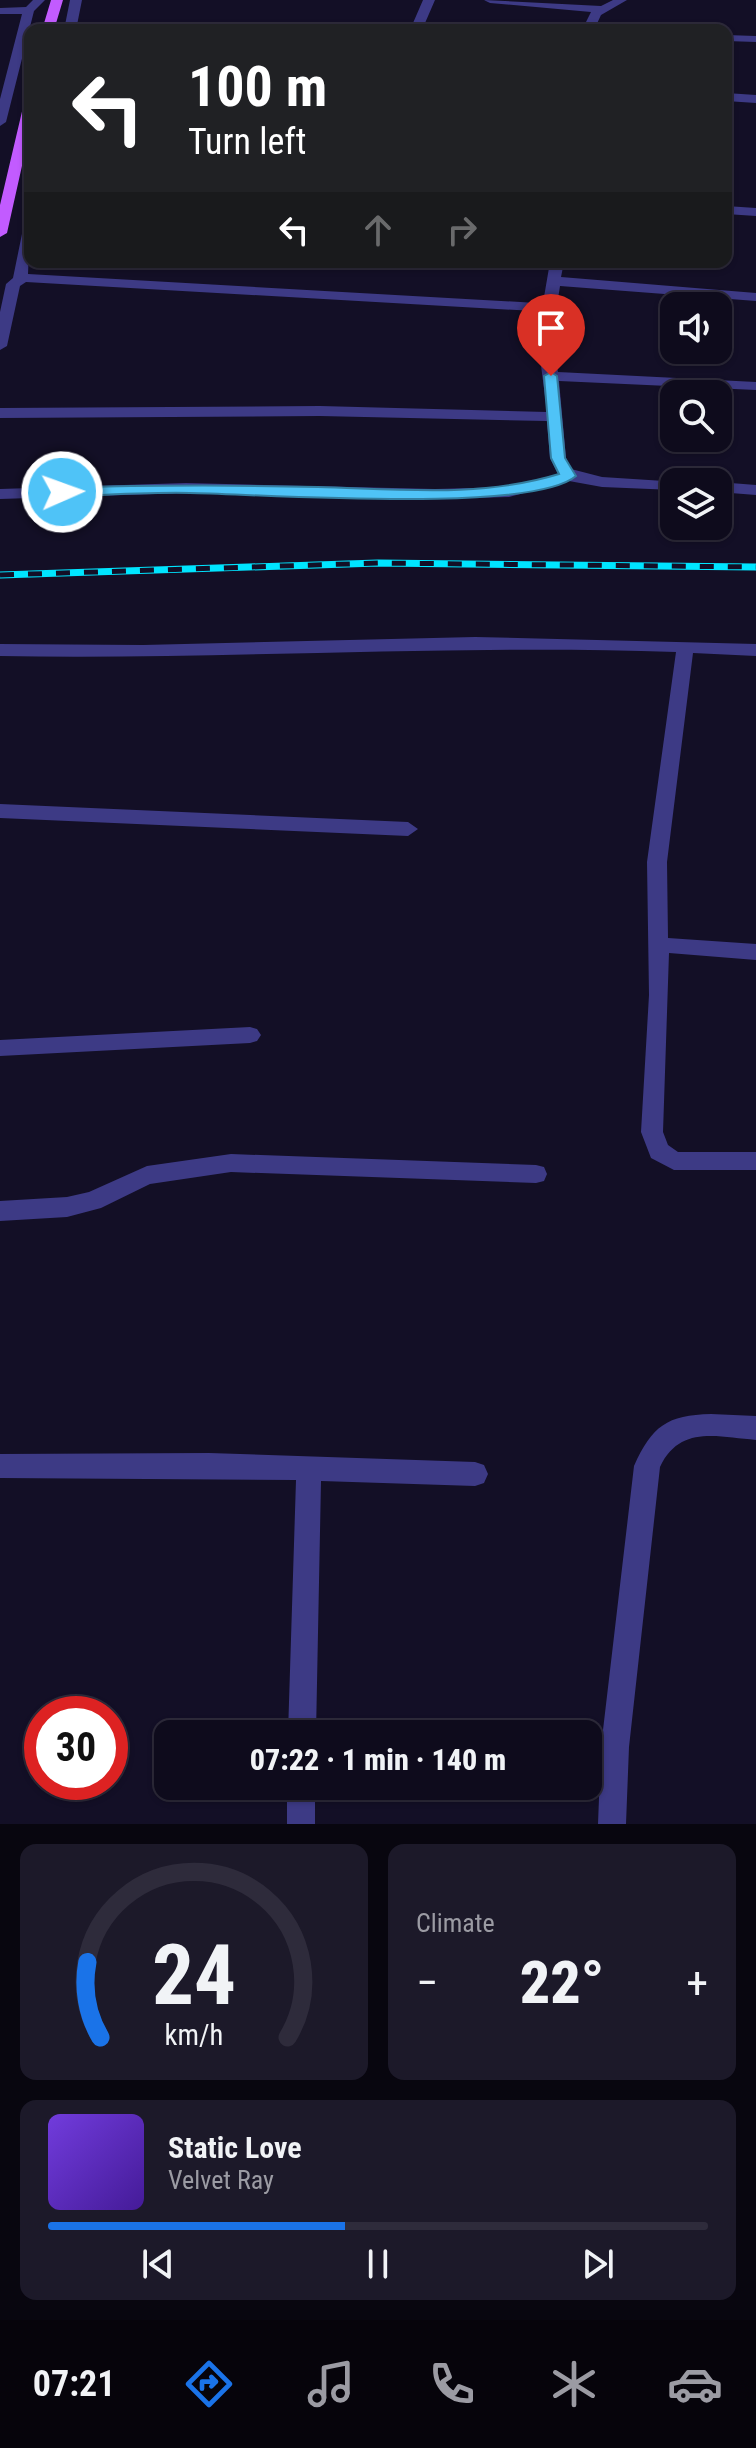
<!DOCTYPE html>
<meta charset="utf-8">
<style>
body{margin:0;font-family:"Roboto Condensed",sans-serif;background:#1c1929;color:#f1f3f6;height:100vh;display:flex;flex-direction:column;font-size:30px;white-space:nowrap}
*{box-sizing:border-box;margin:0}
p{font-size:26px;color:#9b9ba3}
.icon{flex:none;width:44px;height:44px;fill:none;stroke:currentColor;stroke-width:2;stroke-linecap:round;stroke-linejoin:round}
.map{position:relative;height:1824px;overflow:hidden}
.details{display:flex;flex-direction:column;gap:20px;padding:20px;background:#08060f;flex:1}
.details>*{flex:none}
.hud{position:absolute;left:24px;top:24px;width:708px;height:244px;border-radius:16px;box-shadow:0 2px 6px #0004,0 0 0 2px #2e2b3b;background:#202124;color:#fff;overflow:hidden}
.fabs{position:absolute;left:660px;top:292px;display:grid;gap:16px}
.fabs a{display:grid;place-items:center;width:72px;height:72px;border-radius:16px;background:#0e0b1c;box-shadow:0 2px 6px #0004,0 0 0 2px #2e2b3b;font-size:40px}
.speed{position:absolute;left:24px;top:1696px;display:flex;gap:16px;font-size:40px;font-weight:700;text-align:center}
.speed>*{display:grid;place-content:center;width:104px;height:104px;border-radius:50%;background:#0e0b1c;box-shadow:0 2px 6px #0004,0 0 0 2px #2e2b3b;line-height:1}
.speed .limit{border:12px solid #d22;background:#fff;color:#111}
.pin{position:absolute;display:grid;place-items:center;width:68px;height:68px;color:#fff;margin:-82px -34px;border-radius:50% 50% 50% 0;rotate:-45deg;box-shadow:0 0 8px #0007}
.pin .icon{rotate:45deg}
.me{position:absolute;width:88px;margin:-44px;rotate:88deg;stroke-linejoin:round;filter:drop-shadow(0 0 6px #0008)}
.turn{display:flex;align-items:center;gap:28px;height:168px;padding:0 32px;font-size:36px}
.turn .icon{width:104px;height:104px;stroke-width:2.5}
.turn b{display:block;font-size:56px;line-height:68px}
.lanes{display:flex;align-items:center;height:76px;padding:0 32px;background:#0003;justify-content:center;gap:40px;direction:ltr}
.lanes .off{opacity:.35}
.big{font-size:60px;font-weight:800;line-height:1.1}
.details .widget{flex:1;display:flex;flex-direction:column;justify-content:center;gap:12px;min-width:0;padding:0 28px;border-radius:16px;background:#1c1929}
.details .dial{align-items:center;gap:0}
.dial svg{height:208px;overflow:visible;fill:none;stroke:#2e2b3b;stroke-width:7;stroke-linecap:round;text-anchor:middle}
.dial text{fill:#f1f3f6;stroke:none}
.song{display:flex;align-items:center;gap:24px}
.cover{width:96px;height:96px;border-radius:12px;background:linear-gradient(135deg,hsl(260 70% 55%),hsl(260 70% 35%))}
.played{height:8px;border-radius:4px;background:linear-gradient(90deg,#1a73e8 45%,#2e2b3b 45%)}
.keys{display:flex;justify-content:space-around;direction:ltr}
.heat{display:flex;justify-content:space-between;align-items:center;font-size:44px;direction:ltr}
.details .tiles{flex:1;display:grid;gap:20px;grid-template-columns:1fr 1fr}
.widget:last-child{grid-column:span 2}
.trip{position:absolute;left:154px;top:1720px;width:448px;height:80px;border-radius:16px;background:#0e0b1c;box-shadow:0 2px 6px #0004,0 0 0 2px #2e2b3b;font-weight:800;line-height:80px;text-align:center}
.menu{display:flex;height:128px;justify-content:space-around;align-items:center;background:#06040b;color:#9b9ba3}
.menu .icon{width:56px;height:56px}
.menu .selected{color:#1a73e8}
.menu b{font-size:36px;color:#f1f3f6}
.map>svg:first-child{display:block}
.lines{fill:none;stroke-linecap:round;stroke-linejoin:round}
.minor{fill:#3d3a85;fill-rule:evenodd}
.primary{fill:#c25bff;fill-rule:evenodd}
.rail-casing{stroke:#00e5ff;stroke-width:7}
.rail{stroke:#130f26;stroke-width:5;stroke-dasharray:14;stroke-linecap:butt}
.route{fill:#4fc3f7;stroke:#337fa1;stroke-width:2}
</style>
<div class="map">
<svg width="756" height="1824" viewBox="0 0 756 1824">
<rect width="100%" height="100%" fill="#130f26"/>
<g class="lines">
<path class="minor" d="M33 0H45L34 11 6 122 0 126V99L22 14H0V8L26 7Z
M70 0H82L76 30H64Z
M423 0H435L422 30H410Z
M484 0 601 6 613 0H627L601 15 594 30H582L591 12 490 3Z
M726 35 756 36V42L726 41Z
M726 93 756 95V103L726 101Z
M726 206 756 208V216L726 214Z
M30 225 28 274 537 303 544 297 550 262H564L561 277 756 293V301L560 286 558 299 547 308 558 372 756 382V390L559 381 566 458 571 469 602 477 680 482H674V490L602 487 569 481 509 497 435 499 186 493 0 499V489L186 483 435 489 509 487 558 474 550 458 547 421 320 416 0 418V408L320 406 547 412 534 311 26 282 20 286 7 346 0 350V312L6 284 13 278 23 229Z
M718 482 756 485V495L718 492Z
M475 637 756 644V656L693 653 667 862 668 938 756 944V960L669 953 663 1132 668 1145 678 1152H756V1170H674L651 1158 641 1132 649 995 647 862 676 652C450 644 225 660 0 656V644L143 645Z
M0 804 408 822 418 829 408 836 0 818Z
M250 1027 257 1029 261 1035 257 1041 250 1043 0 1056V1040Z
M231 1154 536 1165 544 1167 547 1174 544 1181 536 1183 231 1172 150 1184 101 1208 67 1217 0 1221V1201L67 1197 89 1192 147 1166Z
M711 1414 756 1416V1440C717 1437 680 1425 660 1467L629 1747 626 1824H598L601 1747 634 1466C652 1426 667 1415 711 1414Z
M209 1453 475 1462 484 1465 488 1474 484 1483 475 1486 321 1481 316 1734H288L296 1480 0 1478V1454Z
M287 1786H315V1824H287Z"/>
<path class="primary" d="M51 0H63L54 30H42Z
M30 99V130L7 233 0 237V205L24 103Z"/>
<g class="rail-casing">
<path id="rail" d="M0 575 378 563 756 567"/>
</g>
<use href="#rail" class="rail"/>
</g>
<path class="route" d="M551 372 557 376 565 458 576 476C531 514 261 494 190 493 147 492 105 495 62 497L55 492 62 488C147 485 232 485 318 487 398 489 481 498 559 474L551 458 544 376Z"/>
</svg>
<div class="fabs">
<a><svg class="icon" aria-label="sound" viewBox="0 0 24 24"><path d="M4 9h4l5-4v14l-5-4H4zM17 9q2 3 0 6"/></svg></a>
<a><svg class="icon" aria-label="search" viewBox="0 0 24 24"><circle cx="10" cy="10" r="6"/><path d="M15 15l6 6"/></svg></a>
<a><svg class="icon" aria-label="layers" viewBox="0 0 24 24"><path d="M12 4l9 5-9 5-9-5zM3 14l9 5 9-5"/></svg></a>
</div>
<div class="speed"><div class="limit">30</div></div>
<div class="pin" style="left:551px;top:376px;background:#d93025"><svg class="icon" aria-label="arrive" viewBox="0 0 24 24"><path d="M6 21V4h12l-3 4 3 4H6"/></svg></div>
<svg class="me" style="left:62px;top:492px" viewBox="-20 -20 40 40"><circle r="17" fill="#4fc3f7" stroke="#fff" stroke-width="3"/><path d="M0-11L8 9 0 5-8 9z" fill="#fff"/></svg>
<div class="trip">07:22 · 1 min · 140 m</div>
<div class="hud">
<div class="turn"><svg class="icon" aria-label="left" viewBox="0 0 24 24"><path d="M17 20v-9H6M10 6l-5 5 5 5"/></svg><div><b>100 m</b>Turn left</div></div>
<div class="lanes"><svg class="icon" aria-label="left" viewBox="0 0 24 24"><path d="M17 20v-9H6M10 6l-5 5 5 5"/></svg><svg class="icon off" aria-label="ahead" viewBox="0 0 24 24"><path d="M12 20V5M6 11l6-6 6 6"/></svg><svg class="icon off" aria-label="right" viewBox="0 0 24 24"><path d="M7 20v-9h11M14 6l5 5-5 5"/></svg></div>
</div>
</div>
<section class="details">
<div class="tiles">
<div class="widget dial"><svg viewBox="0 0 100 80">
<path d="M14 69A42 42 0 1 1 86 69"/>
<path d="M14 69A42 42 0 0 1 9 40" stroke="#1a73e8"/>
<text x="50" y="56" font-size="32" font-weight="700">24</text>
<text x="50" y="72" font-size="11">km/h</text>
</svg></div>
<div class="widget"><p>Climate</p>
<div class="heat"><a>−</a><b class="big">22°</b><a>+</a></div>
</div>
<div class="widget">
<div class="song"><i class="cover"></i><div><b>Static Love</b><p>Velvet Ray</p></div></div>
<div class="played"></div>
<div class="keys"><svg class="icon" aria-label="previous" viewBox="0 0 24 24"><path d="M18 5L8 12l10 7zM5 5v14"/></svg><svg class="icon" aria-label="pause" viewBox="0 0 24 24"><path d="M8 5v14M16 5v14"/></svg><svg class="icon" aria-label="next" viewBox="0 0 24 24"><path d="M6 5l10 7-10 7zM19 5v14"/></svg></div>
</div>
</div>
</section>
<nav class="menu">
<b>07:21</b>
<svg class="icon selected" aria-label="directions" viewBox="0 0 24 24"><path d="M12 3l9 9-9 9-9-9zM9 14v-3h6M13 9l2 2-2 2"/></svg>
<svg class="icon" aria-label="music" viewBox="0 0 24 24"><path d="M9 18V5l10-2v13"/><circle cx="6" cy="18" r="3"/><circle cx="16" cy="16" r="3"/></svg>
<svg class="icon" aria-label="phone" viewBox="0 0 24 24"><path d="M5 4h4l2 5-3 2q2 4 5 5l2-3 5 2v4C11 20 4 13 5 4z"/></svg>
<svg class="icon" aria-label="climate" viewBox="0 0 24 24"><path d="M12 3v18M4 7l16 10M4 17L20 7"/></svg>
<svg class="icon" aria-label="car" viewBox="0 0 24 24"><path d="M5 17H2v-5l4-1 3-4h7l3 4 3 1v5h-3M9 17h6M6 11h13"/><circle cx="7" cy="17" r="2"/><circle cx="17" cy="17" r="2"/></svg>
</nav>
